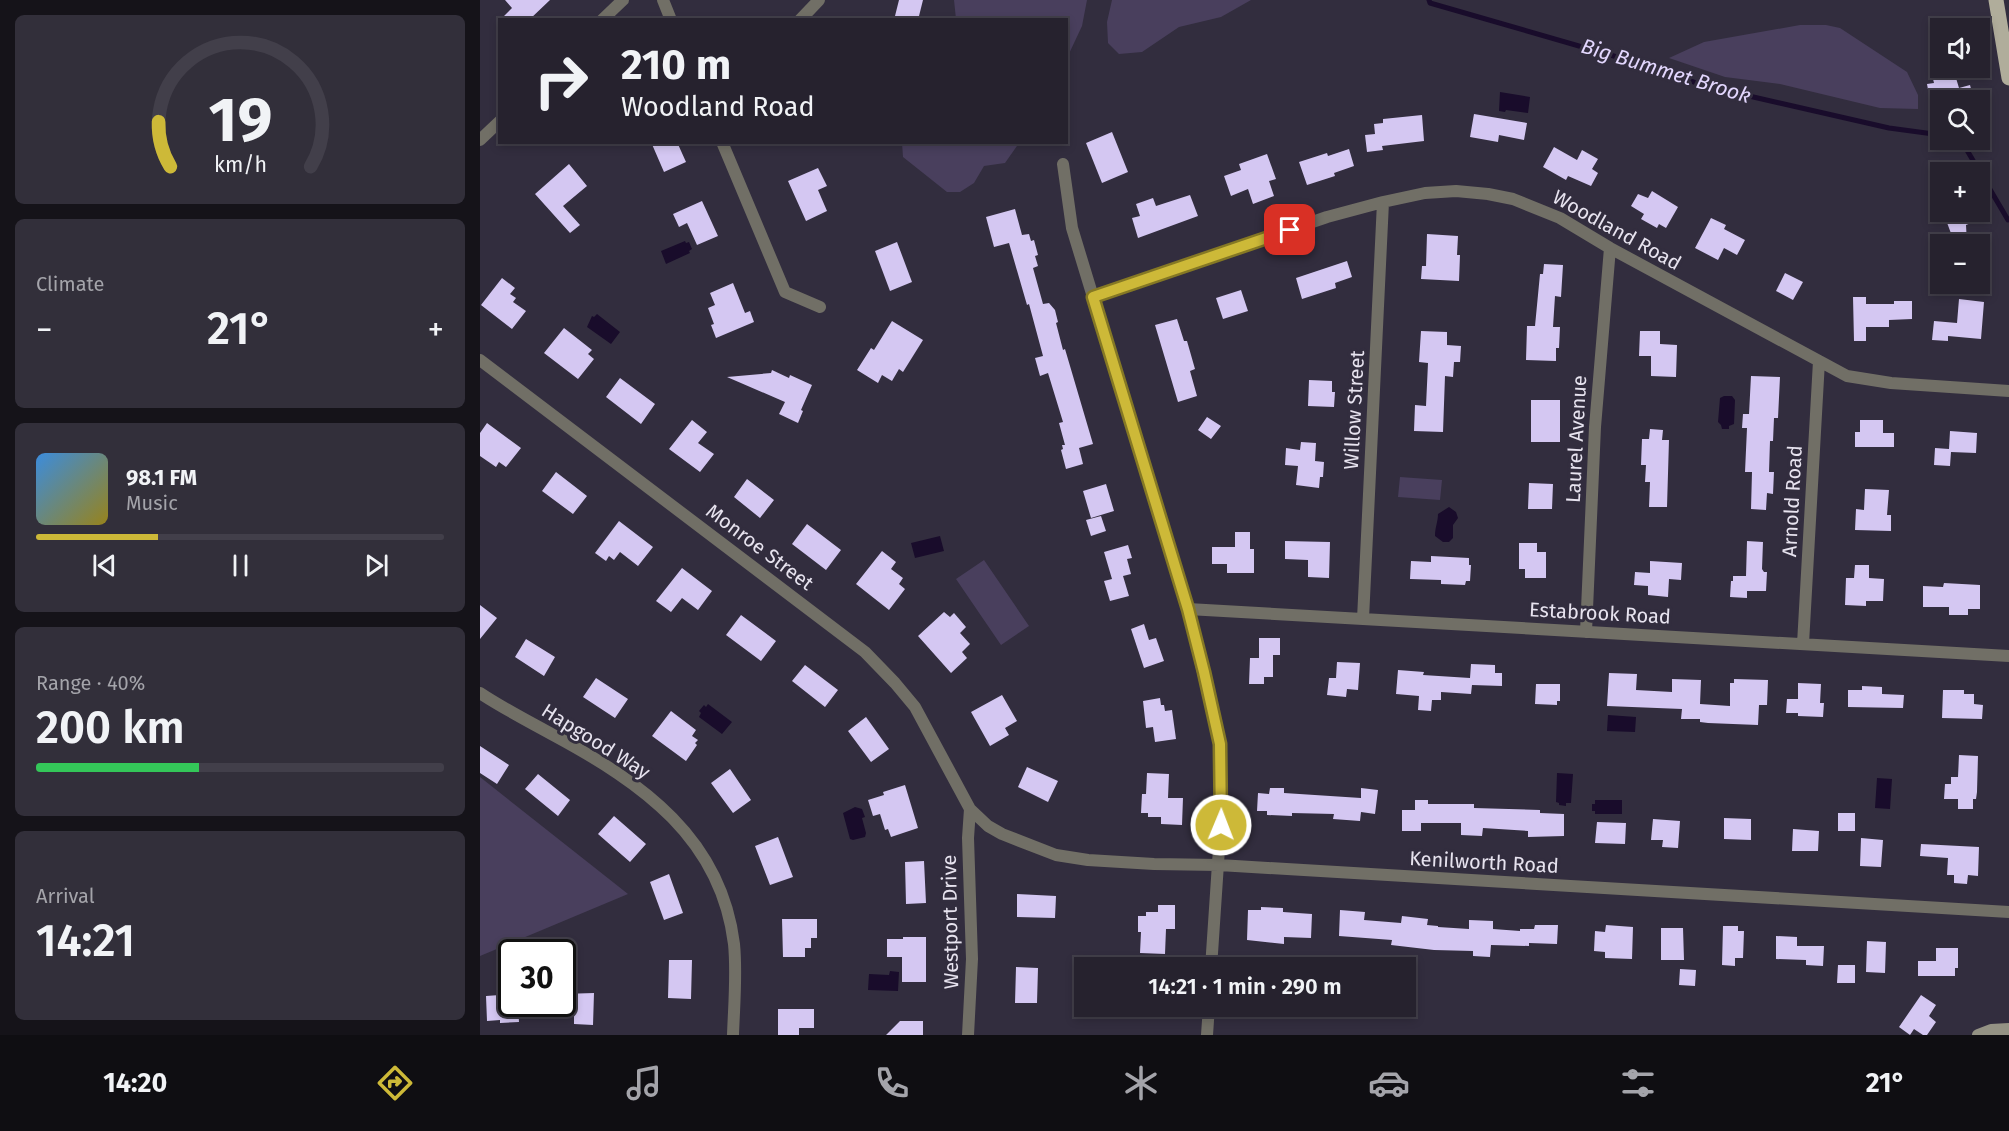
<!DOCTYPE html>
<meta charset="utf-8">
<style>
body{margin:0;font-family:"Fira Sans",sans-serif;background:#322f3a;color:#f1f3f6;height:100vh;display:flex;flex-direction:column;font-size:22px;white-space:nowrap}
*{box-sizing:border-box;margin:0}
p{font-size:20px;color:#a4a4aa}
.icon{flex:none;width:33px;height:33px;fill:none;stroke:currentColor;stroke-width:2;stroke-linecap:round;stroke-linejoin:round}
.map{position:relative;flex:1;overflow:hidden}
.panel{display:flex;flex-direction:column;gap:15px;padding:15px;background:#151319;width:480px}
.panel>*{flex:none}
.banner{position:absolute;left:18px;top:18px;width:570px;height:126px;border-radius:0px;box-shadow:0 3px 9px #0003,0 0 0 2px #423f4a;background:#26222e;color:#f1f3f6;overflow:hidden}
.controls{position:absolute;left:1450px;top:18px;display:grid;gap:12px}
.controls a{display:grid;place-items:center;width:60px;height:60px;border-radius:0px;background:#26222e;box-shadow:0 3px 9px #0003,0 0 0 2px #423f4a;font-size:30px}
.speed{position:absolute;left:18px;top:939px;display:flex;gap:12px;font-size:30px;font-weight:700;text-align:center}
.speed>*{display:grid;place-content:center;width:78px;height:78px;border-radius:50%;background:#26222e;box-shadow:0 3px 9px #0003,0 0 0 2px #423f4a;line-height:1}
.speed .limit{border:3px solid #111;border-radius:9px;background:#fff;color:#111}
.pin{position:absolute;display:grid;place-items:center;width:51px;height:51px;color:#fff;margin:-26px;border-radius:12px;box-shadow:0 3px 9px #0006}
.me{position:absolute;width:66px;margin:-33px;rotate:1deg;stroke-linejoin:round;filter:drop-shadow(0 0 4px #0008)}
.turn{display:flex;align-items:center;gap:21px;height:126px;padding:0 24px;font-size:27px}
.turn .icon{width:78px;height:78px;stroke-width:2.5}
.turn b{display:block;font-size:42px;line-height:51px}
.big{font-size:45px;font-weight:600;line-height:1.1}
.panel .card{flex:1;display:flex;flex-direction:column;justify-content:center;gap:9px;min-width:0;padding:0 21px;border-radius:9px;background:#322f3a}
.panel .dial{align-items:center;gap:0}
.dial svg{height:156px;overflow:visible;fill:none;stroke:#423f4a;stroke-width:7;stroke-linecap:round;text-anchor:middle}
.dial text{fill:#f1f3f6;stroke:none}
.song{display:flex;align-items:center;gap:18px}
.cover{width:72px;height:72px;border-radius:9px;background:linear-gradient(135deg,hsl(210 70% 55%),hsl(50 70% 35%))}
.played{height:6px;border-radius:3px;background:linear-gradient(90deg,#cdb938 30%,#423f4a 30%)}
.keys{display:flex;justify-content:space-around;direction:ltr}
.heat{display:flex;justify-content:space-between;align-items:center;font-size:33px;direction:ltr}
.charge{height:9px;border-radius:4px;background:linear-gradient(90deg,#34c759 40%,#423f4a 0)}
.trip{position:absolute;left:594px;top:957px;width:342px;height:60px;border-radius:0px;background:#26222e;box-shadow:0 3px 9px #0003,0 0 0 2px #423f4a;font-weight:600;line-height:60px;text-align:center}
.menu{display:flex;height:96px;justify-content:space-around;align-items:center;background:#0f0e12;color:#a4a4aa}
.menu .icon{width:42px;height:42px}
.menu .selected{color:#cdb938}
.menu b{font-size:27px;color:#f1f3f6}
main{display:flex;flex:1;min-height:0}
.map>svg:first-child{display:block}
.green{fill:#493f5d}
.water{fill:#190c2b}
.lines{fill:none;stroke-linecap:round;stroke-linejoin:round}
.stream{stroke:#190c2b;stroke-width:5}
.building{fill:#d4c7f2}
.street{stroke:#716f66;stroke-width:12}
.secondary{stroke:#949284;stroke-width:12}
.primary{stroke:#b0ad9b;stroke-width:15}
.route-casing{stroke:#857824;stroke-width:15}
.route{stroke:#cdb938;stroke-width:10}
.labels{text-anchor:middle;stroke-width:6;stroke-linejoin:round;paint-order:stroke}
.street-label{font-size:20px;fill:#e7e3ef;stroke:#322d3e}
.water-label{font-size:21px;font-style:italic;fill:#e3d7fe;stroke:#322d3e}
</style>
<main>
<section class="panel">
<div class="card dial"><svg viewBox="0 0 100 80">
<path d="M14 69A42 42 0 1 1 86 69"/>
<path d="M14 69A42 42 0 0 1 8 46" stroke="#cdb938"/>
<text x="50" y="56" font-size="32" font-weight="700">19</text>
<text x="50" y="72" font-size="11">km/h</text>
</svg></div>
<div class="card"><p>Climate</p>
<div class="heat"><a>−</a><b class="big">21°</b><a>+</a></div>
</div>
<div class="card">
<div class="song"><i class="cover"></i><div><b>98.1 FM</b><p>Music</p></div></div>
<div class="played"></div>
<div class="keys"><svg class="icon" aria-label="previous" viewBox="0 0 24 24"><path d="M18 5L8 12l10 7zM5 5v14"/></svg><svg class="icon" aria-label="pause" viewBox="0 0 24 24"><path d="M8 5v14M16 5v14"/></svg><svg class="icon" aria-label="next" viewBox="0 0 24 24"><path d="M6 5l10 7-10 7zM19 5v14"/></svg></div>
</div>
<div class="card"><p>Range · 40%</p><b class="big">200 km</b><div class="charge"></div></div>
<div class="card"><p>Arrival</p><b class="big">14:21</b></div>
</section>
<div class="map">
<svg width="1529" height="1035" viewBox="0 0 1529 1035">
<rect width="100%" height="100%" fill="#322d3e"/>
<path class="green" d="M474 0H607L602 26 587 58 586 20 476 19Z
M632 0H771L741 17 699 27 662 52 639 54 628 43 627 22Z
M1320 25H1346L1360 28 1427 72 1438 95V109L1400 108 1300 84 1245 77 1189 58 1224 42Z
M422 143V142L539 143 525 163 504 166 494 183 480 192H467L423 157Z
M920 477 962 480 960 500 918 497Z
M504 560 549 626 521 645 476 579Z
M0 777 148 894 0 956Z"/>
<path class="water" d="M1020 92 1050 97 1048 113 1026 110 1025 112 1019 111Z
M205 241 206 243 209 242 212 249 209 251 210 253 186 264 181 251Z
M117 314 140 332 131 344 107 327 112 316 114 317Z
M1244 396H1252L1255 400 1254 424 1249 426V429H1242L1241 425 1238 422 1240 398Z
M969 507 976 512 978 518 973 525V538L969 542H963L955 536C955 527 958 522 958 514Z
M460 536 464 551 435 558 431 543Z
M228 704 252 722 242 734 219 717 221 713 219 711 224 705 226 707Z
M1128 715 1156 717 1155 732 1127 731Z
M1077 773 1093 774 1091 803H1086V806L1079 805V803L1076 802Z
M1397 778 1412 779 1410 809 1395 808Z
M1115 800H1142V814H1115V811H1112V804H1115Z
M375 807 382 809 385 817 382 818 386 833 385 837 373 840 370 839 363 813Z
M410 971 419 972 418 991 388 990 389 974 409 975Z"/>
<g class="lines">
<path class="stream" d="M949 0 950 3 1189 72 1221 85 1409 128 1461 135
M1481 140 1528 220"/>
</g>
<path class="building" d="M25 0H70L49 20H20L32 8Z
M419 0H443L438 20H414Z
M1453 68H1473L1479 88 1490 85 1494 100H1450L1447 84 1454 83 1453 79 1456 78Z
M994 114 1047 123 1044 140 1019 135 1018 142 990 137Z
M942 115 944 141 902 146 903 150 887 152 885 135 895 134 894 124 903 123V119Z
M632 132 648 172 622 183 606 143Z
M171 142H197L206 162 184 172Z
M1074 147 1097 160 1102 150 1118 159 1112 169 1118 173 1111 186 1088 176 1086 180 1063 167Z
M869 149 874 166 854 173 855 176 827 185 819 162 847 153 848 156Z
M787 154 796 179 789 181 794 196 773 204 768 189 751 196 744 176 761 170 759 164Z
M89 164 107 186 83 206 100 225 90 233 55 194Z
M338 168 347 186 338 190 347 211 326 221 308 181Z
M1172 191 1198 207 1186 228 1179 224 1177 228 1161 219 1164 214 1151 206 1158 194 1168 198Z
M710 195 718 216 658 238 652 218 660 216 656 204 673 198 676 206Z
M222 201 238 236 217 245 207 223 199 227 193 214Z
M535 209 542 235 549 234 551 241 554 240 558 255 555 256 558 266 553 268 563 304 569 303 575 310 578 322 576 323 583 350 585 349 613 444 599 448 603 464 586 469 581 450 583 449 582 445H585L579 423 583 422 568 373 560 376 555 358 563 356 549 304 547 305 529 243 514 247 506 217Z
M1463 212H1487L1491 223 1486 225 1487 244H1475Z
M1231 218 1246 225 1244 229 1265 240 1257 255 1244 248 1238 260 1215 248Z
M947 234 978 236 977 255H980L979 281 941 279 942 266H946Z
M417 242 432 282 410 291 395 251Z
M867 261 872 277 855 283 856 288 822 299 816 278Z
M1064 264 1083 265 1081 297 1075 296 1073 327H1080L1079 348H1076V361L1046 360 1047 326H1055L1060 274H1063Z
M1305 273 1323 282 1313 300 1296 291Z
M22 278 35 288 30 294 36 298 33 302 46 311 32 329 1 305Z
M253 283 265 313 270 311 274 322 236 338 231 325 234 324 228 308 235 305 230 293Z
M761 290 768 311 743 319 736 298Z
M1373 297H1386V304H1414V301H1432V319L1409 320V327H1386V341H1374Z
M1479 299 1504 302 1501 339 1468 336V341L1452 340 1454 321 1477 323Z
M697 319 704 341H707L715 369 710 371 717 396 698 402 675 325Z
M412 321 443 340 423 372 419 369 412 381 402 375 398 383 377 370 391 348 394 350Z
M84 328 112 350 108 354 114 359 98 379 64 353Z
M941 331 967 332V345L981 346 980 362H974L973 377 965 376 963 432 934 431 935 405 946 406 948 363 939 362Z
M1160 331H1180V344L1197 345 1196 377 1171 376V356H1159Z
M292 370 309 378 310 375 332 385 321 410 323 411 318 423 299 414 305 402 247 377 291 373Z
M1271 376 1300 377 1298 418H1294L1293 441H1290L1289 472H1294L1293 494 1287 493 1286 510 1271 509 1272 472H1265L1267 428H1262L1263 414H1269Z
M140 378 175 404 161 424 126 397Z
M829 380 852 381V392H855L854 407 828 406Z
M1051 400H1080V442H1051Z
M727 417 741 426 731 439 718 430Z
M212 420 227 432 218 443 234 454 220 472 189 449Z
M1380 420H1403V433H1414V447H1375V432H1380Z
M7 423 41 448 26 467 19 462 16 467 0 456V433Z
M1170 429 1183 430 1182 440H1189L1187 507H1169L1170 482H1165L1166 465H1161L1162 439H1169Z
M1470 431 1497 433 1496 453 1471 452 1470 466 1454 465 1455 448 1469 449Z
M821 442 836 443 835 461 844 462 843 477H840L839 488 816 485 818 466 805 465 806 448 820 450Z
M76 472 107 496 93 514 62 491Z
M267 479 294 500 280 518 254 497Z
M1049 483 1073 484 1072 509H1048Z
M626 484 634 511 611 518 603 491Z
M1385 489 1409 490 1407 515H1411V531L1375 530 1376 509 1384 510Z
M621 516 626 531 611 536 606 520Z
M139 521 173 547 158 566 140 552 134 560 129 556 126 561 115 553Z
M327 524 361 550 346 570 312 544Z
M755 532H770V549H774V573H747V564H732V547H755Z
M805 541 850 542 849 578 828 577V560L805 559Z
M1267 541 1283 542 1282 569 1284 572H1287L1286 591H1267V598L1250 597 1251 581H1253V576H1266Z
M1039 543H1057V552H1066V578H1045V569H1039Z
M648 545 652 558 647 559 651 574 643 576 649 596 630 601 624 581 632 579 624 552Z
M402 551 416 562 411 569 423 578 419 584 425 589 409 610 376 584Z
M951 556 989 558V565H991L990 581H986L985 585 961 584V580L930 579 931 561 951 562Z
M1170 561 1202 563 1201 580 1189 579 1188 597 1168 595V586L1154 585 1155 572 1170 573Z
M1375 565H1389V578L1404 579 1403 601H1386V606L1365 605 1366 578H1374Z
M202 568 232 591 218 610 202 598 191 612 176 601Z
M1464 583 1500 585V609H1488V615H1469V607H1443V586L1463 587Z
M0 605 17 618 0 639Z
M464 612 470 617 474 613 486 627 480 633 490 644 482 652 487 658 471 673 438 636Z
M261 615 296 641 281 661 246 635Z
M664 624 669 640 676 638 684 661 664 668 651 629Z
M779 638H800V655H793V677H784V684H769L770 658H779Z
M46 639 75 657 64 676 35 657Z
M857 662 880 663 878 690 867 689 866 697 847 695 849 678H856Z
M991 664 1015 665V673H1022V686L992 685 991 694 961 692V700H952L951 711 938 710 939 696 916 694 918 670 944 672 943 675 990 678Z
M325 665 358 690 345 707 312 681Z
M1129 673 1157 674 1156 690 1192 692V679L1221 680 1220 704 1250 706V683H1254V679L1288 680 1287 705H1279L1278 725 1228 723 1220 722V719H1201L1202 709 1127 706Z
M116 678 148 699 135 718 103 697Z
M1318 683 1341 684 1340 703H1344L1343 717 1318 716V713H1306L1307 699H1318Z
M1056 684H1080V701H1077V705L1055 704Z
M1382 686 1402 687V694L1424 695 1423 708 1368 707V690H1382Z
M1463 690H1484V694H1494V704L1503 705 1502 719 1462 718Z
M522 695 537 721 525 728 529 735 510 746 491 712Z
M680 698 681 705H684L685 711 692 710 696 739 675 742 673 727 666 728 663 701Z
M191 711 216 730 212 736 218 740 215 743 217 745 206 761 172 736Z
M386 717 409 749 391 762 368 731Z
M0 746 29 765 17 784 0 773Z
M1479 755 1498 756 1497 792 1496 799H1493V809H1478V799H1464L1465 784H1471V777H1478Z
M547 767 578 781 568 802 538 787Z
M250 769 271 800 253 813 231 783Z
M667 773 689 774 688 798H703L702 825 681 824V817H668V813H661L662 794H666Z
M58 774 90 800 78 816 45 789Z
M425 785 438 828 411 837 408 829 405 830 400 814 393 816 388 800 404 795 403 792Z
M790 788H804V793L881 798V788L898 790 895 814 881 812 880 821 853 819 854 814 812 813V816L787 815V811H777L778 793 789 794Z
M935 800H948V804H994V808L1060 810V813L1084 814V836L1048 837V831L1003 828 1002 836 981 835V823H941V831H922V810H935Z
M1358 813H1375V831H1358Z
M134 816 166 844 150 862 118 834Z
M1244 818 1271 819V840L1244 839Z
M1173 819 1200 821 1198 848 1182 847 1183 840H1171Z
M1117 822 1146 823 1145 844 1115 843Z
M1313 829 1339 831 1338 851H1312Z
M298 837 313 877 290 885 275 846Z
M1381 838 1403 840 1401 867 1380 866Z
M1441 844 1499 847 1498 876 1488 875 1487 884 1474 883V875H1467L1468 858 1440 856Z
M444 861 446 903 426 904 425 862Z
M189 874 203 913 184 920 170 882Z
M537 894 576 896 575 918 537 917Z
M678 905H695V929H686L685 954 660 953 661 932H658V916H666V912H678Z
M781 907 803 908V912L832 914 831 938 804 937V944L767 940 768 910H781Z
M860 910 885 912 884 920 921 923 922 916 948 919 947 925 958 926V927L989 929V920L1013 921V929L1040 931V929H1054L1055 925H1078L1077 944 1049 943V946L1011 945 1010 957 993 956V951L954 950 911 945 912 940 859 936Z
M302 919H337V938H331V948H325V957H303Z
M1126 925 1153 927 1152 959 1125 958V952L1114 951 1115 931 1125 932Z
M1243 926H1258V931H1264L1263 958H1255V966L1242 965Z
M1181 928H1203L1204 960H1181Z
M1296 936 1317 937V946H1344L1343 966 1326 965V960L1296 959Z
M423 937H446V982H422V957H407V939H423Z
M1387 941 1406 942 1405 973 1386 972Z
M1456 948H1478V968H1475V976H1438V961H1456Z
M189 960H212L211 999 188 998Z
M1358 965H1375V983H1357Z
M536 967 558 968 557 1003H535Z
M1200 969 1216 970 1215 986 1199 985Z
M114 993 113 1025 94 1024V1014H82V994Z
M32 994V1004H38L39 1022 20 1023V1020L7 1021 6 996Z
M1441 995 1456 1005 1449 1016 1456 1022 1447 1035H1443L1434 1029 1430 1035 1419 1027Z
M298 1009H334V1028H319V1035H298Z
M420 1021H443V1035H406Z"/>
<g class="lines">
<path class="street" d="M183 0 191 20
M122 20 143 0
M320 20 339 0
M0 140 20 121
M242 142 305 292 340 307
M583 164 592 228 708 609 740 744 742 804 731 968
M613 297 847 217 903 202 945 193 976 191 1008 194 1033 199 1080 218 1130 248 1367 376 1411 383 1529 391
M0 360 385 652 415 683 435 707 490 809 508 826 522 834 576 855 608 860 674 864 739 865 1529 912
M708 609 1529 656
M883 619 903 202
M1106 632 1115 427 1130 248
M1323 644 1339 361
M0 693C24 709 50 722 75 736 162 783 241 838 254 944 257 974 254 1005 253 1035
M488 1035 492 959 488 838 490 809
M727 1035 729 1006"/>
<path class="secondary" d="M1498 1035 1511 1030 1529 1029"/>
<path class="primary" d="M1516 0 1529 78"/>
</g>
<g class="lines">
<g class="route-casing">
<path id="route" d="M741 825 740 744 724 672 708 609 613 297 810 230"/>
</g>
<use href="#route" class="route"/>
</g>
<g class="labels">
<g class="street-label">
<text transform="translate(1137 230) rotate(29)" y="7">Woodland Road</text>
<text transform="translate(874 410) rotate(-87)" y="7">Willow Street</text>
<text transform="translate(1096 439) rotate(-87)" y="7">Laurel Avenue</text>
<text transform="translate(1312 501) rotate(-87)" y="7">Arnold Road</text>
<text transform="translate(280 547) rotate(37)" y="7">Monroe Street</text>
<text transform="translate(1120 613) rotate(3)" y="7">Estabrook Road</text>
<text transform="translate(116 741) rotate(32)" y="7">Hapgood Way</text>
<text transform="translate(1004 862) rotate(3)" y="7">Kenilworth Road</text>
<text transform="translate(470 922) rotate(-91)" y="7">Westport Drive</text>
</g>
<g class="water-label">
<text transform="translate(1186 71) rotate(17)" y="7">Big Bummet Brook</text>
</g>
</g>
</svg>
<div class="controls">
<a><svg class="icon" aria-label="sound" viewBox="0 0 24 24"><path d="M4 9h4l5-4v14l-5-4H4zM17 9q2 3 0 6"/></svg></a>
<a><svg class="icon" aria-label="search" viewBox="0 0 24 24"><circle cx="10" cy="10" r="6"/><path d="M15 15l6 6"/></svg></a>
<a>+</a>
<a>−</a>
</div>
<div class="speed"><div class="limit">30</div></div>
<div class="pin" style="left:810px;top:230px;background:#d93025"><svg class="icon" aria-label="arrive" viewBox="0 0 24 24"><path d="M6 21V4h12l-3 4 3 4H6"/></svg></div>
<svg class="me" style="left:741px;top:825px" viewBox="-20 -20 40 40"><circle r="17" fill="#cdb938" stroke="#fff" stroke-width="3"/><path d="M0-11L8 9 0 5-8 9z" fill="#fff"/></svg>
<div class="trip">14:21 · 1 min · 290 m</div>
<div class="banner">
<div class="turn"><svg class="icon" aria-label="right" viewBox="0 0 24 24"><path d="M7 20v-9h11M14 6l5 5-5 5"/></svg><div><b>210 m</b>Woodland Road</div></div>
</div>
</div>
</main>
<nav class="menu">
<b>14:20</b>
<svg class="icon selected" aria-label="directions" viewBox="0 0 24 24"><path d="M12 3l9 9-9 9-9-9zM9 14v-3h6M13 9l2 2-2 2"/></svg>
<svg class="icon" aria-label="music" viewBox="0 0 24 24"><path d="M9 18V5l10-2v13"/><circle cx="6" cy="18" r="3"/><circle cx="16" cy="16" r="3"/></svg>
<svg class="icon" aria-label="phone" viewBox="0 0 24 24"><path d="M5 4h4l2 5-3 2q2 4 5 5l2-3 5 2v4C11 20 4 13 5 4z"/></svg>
<svg class="icon" aria-label="climate" viewBox="0 0 24 24"><path d="M12 3v18M4 7l16 10M4 17L20 7"/></svg>
<svg class="icon" aria-label="car" viewBox="0 0 24 24"><path d="M5 17H2v-5l4-1 3-4h7l3 4 3 1v5h-3M9 17h6M6 11h13"/><circle cx="7" cy="17" r="2"/><circle cx="17" cy="17" r="2"/></svg>
<svg class="icon" aria-label="filters" viewBox="0 0 24 24"><path d="M4 7h16M4 17h16"/><circle cx="9" cy="7" r="2"/><circle cx="15" cy="17" r="2"/></svg>
<b>21°</b>
</nav>
